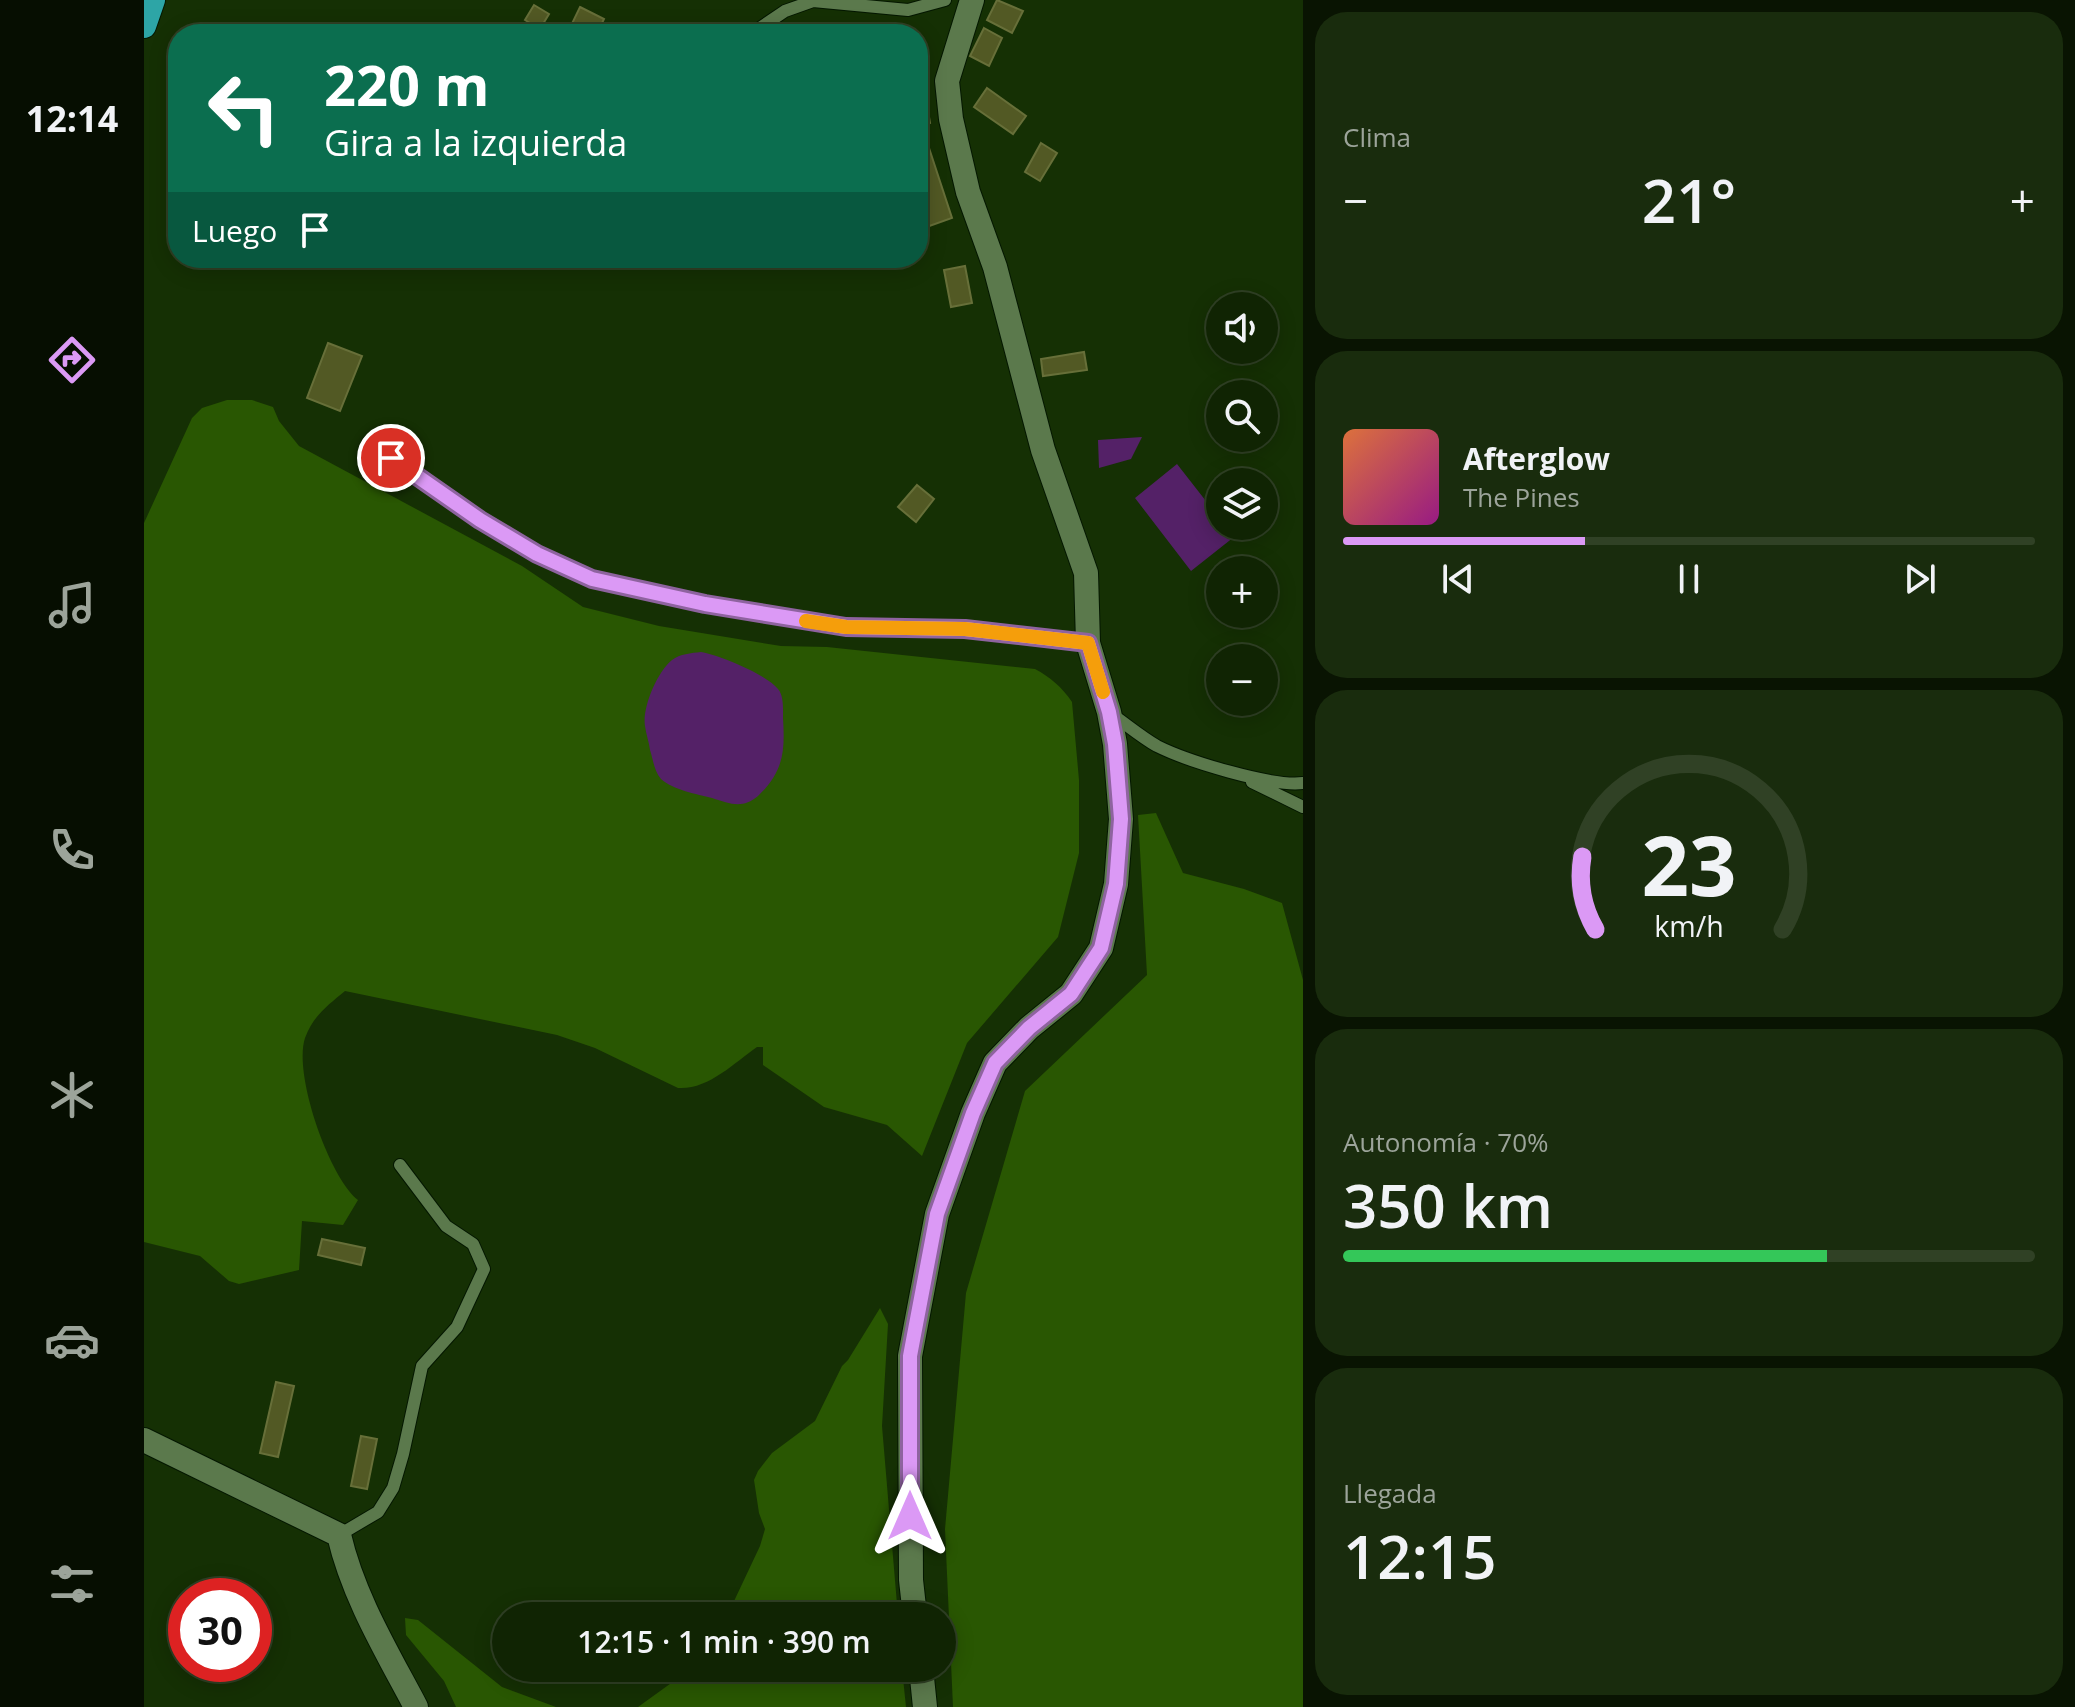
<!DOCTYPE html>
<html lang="es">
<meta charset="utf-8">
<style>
body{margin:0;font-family:"Open Sans",sans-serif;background:#192c0d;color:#f1f3f6;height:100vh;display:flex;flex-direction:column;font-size:30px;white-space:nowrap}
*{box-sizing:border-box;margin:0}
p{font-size:26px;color:#9ca49a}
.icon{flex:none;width:44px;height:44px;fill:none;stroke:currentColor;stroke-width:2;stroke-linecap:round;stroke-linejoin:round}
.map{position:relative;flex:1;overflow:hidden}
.side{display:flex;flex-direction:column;gap:12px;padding:12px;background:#091402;width:772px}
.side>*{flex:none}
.banner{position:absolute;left:24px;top:24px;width:760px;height:244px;border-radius:32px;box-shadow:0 4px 20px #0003,0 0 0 2px #304125;background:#0b6e4f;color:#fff;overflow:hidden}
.tools{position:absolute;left:1062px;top:292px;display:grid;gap:16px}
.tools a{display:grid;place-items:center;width:72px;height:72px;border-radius:50%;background:#102403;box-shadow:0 4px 20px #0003,0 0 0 2px #304125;font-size:40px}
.speed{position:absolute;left:24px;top:1578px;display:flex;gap:16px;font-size:40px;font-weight:700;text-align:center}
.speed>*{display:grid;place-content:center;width:104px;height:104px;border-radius:50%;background:#102403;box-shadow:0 4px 20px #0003,0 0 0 2px #304125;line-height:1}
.speed .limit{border:12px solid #d22;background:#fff;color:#111}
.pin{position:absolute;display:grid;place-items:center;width:68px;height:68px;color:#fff;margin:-34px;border:4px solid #fff;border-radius:50%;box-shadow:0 2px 8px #0007}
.me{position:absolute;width:88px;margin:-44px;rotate:0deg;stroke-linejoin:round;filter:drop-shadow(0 0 6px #0008)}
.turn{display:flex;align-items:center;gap:28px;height:168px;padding:0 24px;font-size:36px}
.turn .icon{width:104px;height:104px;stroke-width:2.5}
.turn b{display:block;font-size:56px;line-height:68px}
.then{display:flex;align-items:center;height:76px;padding:0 24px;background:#0003;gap:16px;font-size:30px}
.big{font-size:60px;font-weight:600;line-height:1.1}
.side .widget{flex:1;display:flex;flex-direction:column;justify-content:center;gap:12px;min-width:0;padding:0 28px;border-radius:32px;background:#192c0d}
.side .dial{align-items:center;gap:0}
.dial svg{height:208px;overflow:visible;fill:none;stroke:#304125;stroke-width:7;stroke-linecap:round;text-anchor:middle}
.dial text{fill:#f1f3f6;stroke:none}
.song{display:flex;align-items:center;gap:24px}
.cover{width:96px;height:96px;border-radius:12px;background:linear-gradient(135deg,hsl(20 70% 55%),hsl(310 70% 35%))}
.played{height:8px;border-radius:4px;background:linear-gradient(90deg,#db99f5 35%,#304125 35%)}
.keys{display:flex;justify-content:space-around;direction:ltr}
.heat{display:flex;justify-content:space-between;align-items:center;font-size:44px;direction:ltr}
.charge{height:12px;border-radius:6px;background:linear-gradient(90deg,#34c759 70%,#304125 0)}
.trip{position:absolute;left:348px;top:1602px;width:464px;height:80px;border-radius:40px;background:#102403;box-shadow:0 4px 20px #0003,0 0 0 2px #304125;font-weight:600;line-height:80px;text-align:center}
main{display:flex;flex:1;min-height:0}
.tabs{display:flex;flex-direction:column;width:144px;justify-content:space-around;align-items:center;background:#060e01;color:#9ca49a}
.tabs .icon{width:56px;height:56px}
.tabs .on{color:#db99f5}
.tabs b{font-size:36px;color:#f1f3f6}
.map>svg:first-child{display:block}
.green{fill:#295702}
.water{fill:#542167}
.building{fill:#525924;stroke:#676f39;stroke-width:2}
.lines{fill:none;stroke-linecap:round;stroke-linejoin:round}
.service-casing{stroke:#041700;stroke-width:14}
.minor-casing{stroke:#041700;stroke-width:26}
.motorway-casing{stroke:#041700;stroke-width:26}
.service{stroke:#5b794c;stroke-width:12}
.minor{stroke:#5b794c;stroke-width:24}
.motorway{stroke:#2da5a6;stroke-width:24}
.route-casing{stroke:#8e639f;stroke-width:20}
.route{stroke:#db99f5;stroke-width:14}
.slow{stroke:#f59e0b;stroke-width:14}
</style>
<main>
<nav class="tabs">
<b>12:14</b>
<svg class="icon on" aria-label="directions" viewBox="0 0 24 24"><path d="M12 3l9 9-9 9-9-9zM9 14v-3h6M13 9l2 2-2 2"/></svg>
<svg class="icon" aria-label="music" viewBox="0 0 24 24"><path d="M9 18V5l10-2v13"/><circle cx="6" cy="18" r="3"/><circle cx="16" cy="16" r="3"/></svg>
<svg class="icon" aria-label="phone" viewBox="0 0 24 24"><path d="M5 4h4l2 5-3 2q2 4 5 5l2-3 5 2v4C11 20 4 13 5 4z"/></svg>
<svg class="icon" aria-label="climate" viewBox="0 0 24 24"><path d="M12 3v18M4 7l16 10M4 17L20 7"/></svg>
<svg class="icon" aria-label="car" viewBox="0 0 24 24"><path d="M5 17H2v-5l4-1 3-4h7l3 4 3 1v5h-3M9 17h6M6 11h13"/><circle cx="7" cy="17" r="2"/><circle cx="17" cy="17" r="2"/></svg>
<svg class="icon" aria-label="filters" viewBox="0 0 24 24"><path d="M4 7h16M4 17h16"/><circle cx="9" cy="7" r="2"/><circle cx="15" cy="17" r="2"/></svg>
</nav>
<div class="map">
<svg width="1159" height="1707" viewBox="0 0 1159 1707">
<rect width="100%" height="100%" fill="#153004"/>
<path class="green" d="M83 400H108L129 407 135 421 155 446 378 566 439 607 515 626 637 646 683 647 891 669C906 677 918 687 928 702L935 780V853L914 937 823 1043 778 1156 743 1125 680 1107 619 1065V1047H613C590 1063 564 1090 534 1088L451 1048 413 1035 201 991C183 1006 169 1016 161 1038 149 1074 185 1177 214 1200L199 1225 158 1221 155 1270 95 1284 85 1281 56 1256 0 1242V523L48 418 58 408Z
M1012 813 1039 873 1100 889 1138 903 1159 980V1707H809L801 1529 822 1293 881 1091 1003 975 994 815Z
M736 1308 744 1324 738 1426 754 1616H583L616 1546 621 1529 615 1513 610 1480 614 1471 628 1453 671 1421 698 1366 704 1360Z
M261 1618 274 1620 358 1687 412 1707H312L300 1681 262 1635Z
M548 1668H758L762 1707H494Z"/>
<path class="water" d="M998 437 987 459 955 468 954 440Z
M1033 464 1076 519V526H1081L1090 537 1047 571 991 498Z
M557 652C575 655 622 674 634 689 640 696 639 709 639 718 641 751 640 771 614 796 599 809 586 804 568 798 553 794 529 790 517 779 510 771 509 759 506 750 505 742 502 734 501 726 498 708 513 672 528 660 536 654 547 653 557 652Z"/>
<path class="building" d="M853 0 879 11 868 33 843 20Z
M390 5 405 14 396 29 381 20Z
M436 7 460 19 453 34H423Z
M840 28 858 38 845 66 826 56Z
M843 88 882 116 869 134 830 107Z
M782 99 786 123 774 125V100Z
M897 143 913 153 896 181 881 172Z
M785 148 808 218 774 230V151Z
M821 266 828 303 807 307 800 270Z
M184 343 218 356 196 411 163 398Z
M940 352 943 370 899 376 897 359Z
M773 485 790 499 772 522 754 507Z
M178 1239 221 1248 217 1265 174 1255Z
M132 1382 150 1386 134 1457 116 1453Z
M217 1436 233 1439 223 1489 207 1486Z"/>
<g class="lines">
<g class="service-casing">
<path id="service" d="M607 34 641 11 669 1 764 10 801 0
M224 443 336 520 393 554 448 579 561 604 702 627 821 629 944 643
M966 713C982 724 997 737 1013 746 1043 761 1127 787 1159 783
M1108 782 1159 807
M195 1535 234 1512 249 1488 259 1454 278 1366 313 1327 340 1269 329 1244 302 1226 256 1165"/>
</g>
<g class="minor-casing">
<path id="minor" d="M0 1440 195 1535C209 1596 243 1652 272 1707
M771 1616 767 1580 766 1356 793 1214 829 1113 851 1063 885 1028 927 994 957 948 972 884 977 819 971 744 965 712 944 643 942 573 899 450 851 267 824 192 807 119 803 81 828 0
M777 1668 781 1707"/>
</g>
<g class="motorway-casing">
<path id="motorway" d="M0 26 9 0"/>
</g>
<use href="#service" class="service"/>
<use href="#minor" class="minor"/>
<use href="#motorway" class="motorway"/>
</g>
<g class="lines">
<g class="route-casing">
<path id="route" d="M247 458 336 520 393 554 448 579 561 604 702 627 821 629 944 643 965 712 971 744 977 819 972 884 957 948 927 994 885 1028 851 1063 829 1113 793 1214 766 1356V1516"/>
</g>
<use href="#route" class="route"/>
<path class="slow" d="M662 621 702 627 821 629 944 643 959 692"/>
</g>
</svg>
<div class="tools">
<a><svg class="icon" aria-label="sound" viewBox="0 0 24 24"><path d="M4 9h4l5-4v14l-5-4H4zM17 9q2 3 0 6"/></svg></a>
<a><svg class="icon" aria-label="search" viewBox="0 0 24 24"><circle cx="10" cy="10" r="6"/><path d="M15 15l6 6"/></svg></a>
<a><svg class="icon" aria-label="layers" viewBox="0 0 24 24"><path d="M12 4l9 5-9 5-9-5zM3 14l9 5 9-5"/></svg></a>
<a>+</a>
<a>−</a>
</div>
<div class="speed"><div class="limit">30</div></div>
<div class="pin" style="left:247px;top:458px;background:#d93025"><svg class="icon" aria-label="arrive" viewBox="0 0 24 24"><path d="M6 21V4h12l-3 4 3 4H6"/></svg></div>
<svg class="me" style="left:766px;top:1516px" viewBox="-20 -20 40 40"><path d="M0-17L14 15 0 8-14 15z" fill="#db99f5" stroke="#fff" stroke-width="4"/></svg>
<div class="trip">12:15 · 1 min · 390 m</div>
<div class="banner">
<div class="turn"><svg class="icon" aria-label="left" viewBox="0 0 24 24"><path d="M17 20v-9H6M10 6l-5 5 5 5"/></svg><div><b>220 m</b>Gira a la izquierda</div></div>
<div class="then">Luego<svg class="icon" aria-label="arrive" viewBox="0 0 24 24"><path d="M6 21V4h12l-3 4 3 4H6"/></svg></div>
</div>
</div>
<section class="side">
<div class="widget"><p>Clima</p>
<div class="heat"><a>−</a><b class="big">21°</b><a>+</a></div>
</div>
<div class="widget">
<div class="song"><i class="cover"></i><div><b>Afterglow</b><p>The Pines</p></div></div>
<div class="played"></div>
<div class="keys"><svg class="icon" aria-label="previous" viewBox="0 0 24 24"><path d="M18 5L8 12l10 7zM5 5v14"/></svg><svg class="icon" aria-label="pause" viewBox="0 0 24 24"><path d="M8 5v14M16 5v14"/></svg><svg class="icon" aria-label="next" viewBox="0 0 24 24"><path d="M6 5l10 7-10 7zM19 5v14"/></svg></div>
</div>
<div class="widget dial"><svg viewBox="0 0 100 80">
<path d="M14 69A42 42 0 1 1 86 69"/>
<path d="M14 69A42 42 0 0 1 9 41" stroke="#db99f5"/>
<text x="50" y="56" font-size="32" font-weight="700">23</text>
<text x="50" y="72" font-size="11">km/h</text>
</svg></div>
<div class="widget"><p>Autonomía · 70%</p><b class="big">350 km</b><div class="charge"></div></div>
<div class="widget"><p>Llegada</p><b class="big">12:15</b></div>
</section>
</main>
